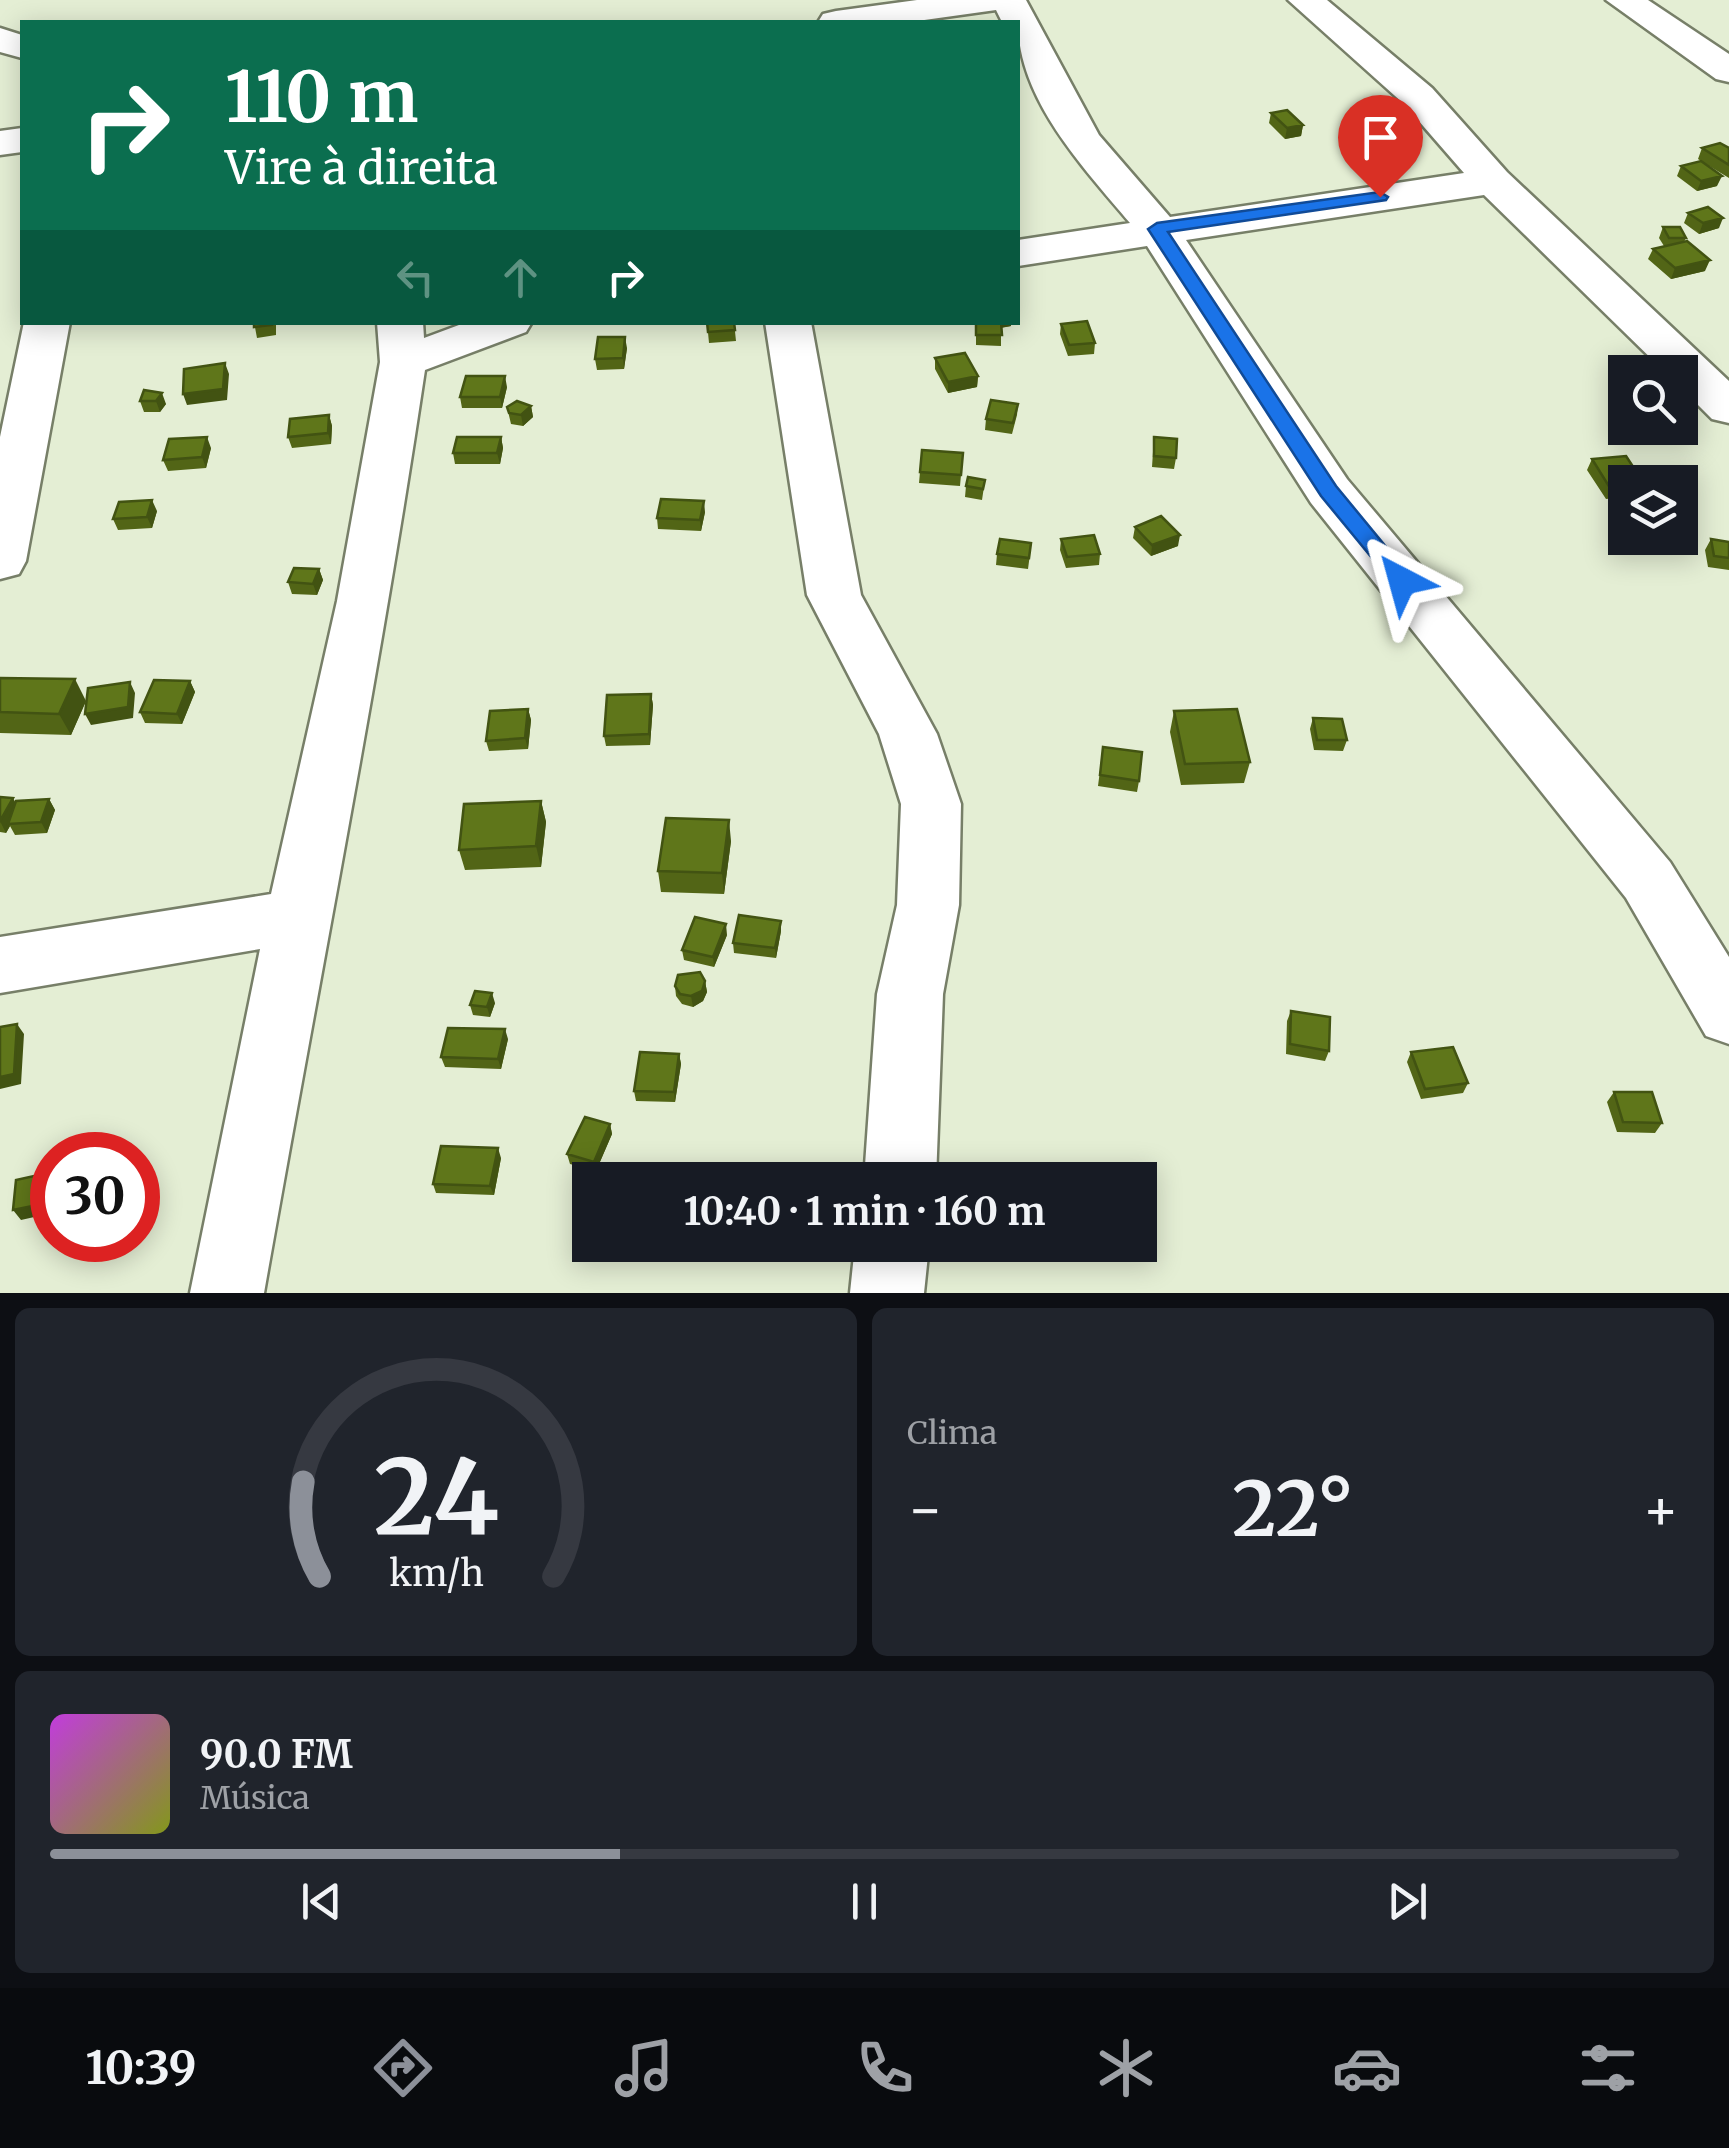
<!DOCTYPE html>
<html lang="pt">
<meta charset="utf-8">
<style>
body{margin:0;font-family:Merriweather,serif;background:#20242c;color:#f1f3f6;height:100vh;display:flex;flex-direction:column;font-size:38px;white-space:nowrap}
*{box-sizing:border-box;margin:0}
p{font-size:32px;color:#9ea1a6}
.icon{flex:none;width:55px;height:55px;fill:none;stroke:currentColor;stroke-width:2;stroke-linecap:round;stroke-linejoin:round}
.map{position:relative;height:1293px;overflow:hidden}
.side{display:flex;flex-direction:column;gap:15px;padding:15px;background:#0d0f14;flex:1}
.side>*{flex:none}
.guide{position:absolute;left:20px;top:20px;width:1000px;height:305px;border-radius:0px;box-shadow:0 5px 25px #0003;background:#0b6e4f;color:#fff;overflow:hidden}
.fabs{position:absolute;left:1608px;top:355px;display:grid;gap:20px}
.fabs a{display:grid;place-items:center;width:90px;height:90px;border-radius:0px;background:#171b24;box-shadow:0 5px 25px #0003;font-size:50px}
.speed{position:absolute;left:30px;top:1132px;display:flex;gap:20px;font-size:50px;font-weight:700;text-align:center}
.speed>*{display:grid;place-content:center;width:130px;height:130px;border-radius:50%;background:#171b24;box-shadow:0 5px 25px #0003;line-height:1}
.speed .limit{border:15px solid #d22;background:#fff;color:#111}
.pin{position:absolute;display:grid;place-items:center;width:85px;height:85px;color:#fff;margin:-102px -42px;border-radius:50% 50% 50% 0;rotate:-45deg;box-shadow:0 0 10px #0007}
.pin .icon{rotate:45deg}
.me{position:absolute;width:110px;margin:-55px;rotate:321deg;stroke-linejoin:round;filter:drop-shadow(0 0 8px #0008)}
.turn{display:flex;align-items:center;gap:35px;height:210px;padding:0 40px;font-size:45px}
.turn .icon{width:130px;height:130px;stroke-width:2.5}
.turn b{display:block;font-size:70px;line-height:85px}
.lanes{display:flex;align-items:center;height:95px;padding:0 40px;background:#0003;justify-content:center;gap:50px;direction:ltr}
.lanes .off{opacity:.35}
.big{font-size:75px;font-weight:700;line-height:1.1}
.side .widget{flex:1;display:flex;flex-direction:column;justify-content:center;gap:15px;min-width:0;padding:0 35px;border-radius:15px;background:#20242c}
.side .dial{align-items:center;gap:0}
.dial svg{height:260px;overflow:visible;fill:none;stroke:#363941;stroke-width:7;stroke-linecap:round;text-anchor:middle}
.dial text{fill:#f1f3f6;stroke:none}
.song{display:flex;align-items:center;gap:30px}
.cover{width:120px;height:120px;border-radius:15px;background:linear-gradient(135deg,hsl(290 70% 55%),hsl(70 70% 35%))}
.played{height:10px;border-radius:5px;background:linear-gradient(90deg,#8c9099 35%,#363941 35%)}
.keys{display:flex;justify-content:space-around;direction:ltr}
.heat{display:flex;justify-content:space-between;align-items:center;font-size:55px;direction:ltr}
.side .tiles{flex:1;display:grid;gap:15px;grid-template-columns:1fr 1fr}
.widget:last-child{grid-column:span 2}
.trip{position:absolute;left:572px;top:1162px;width:585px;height:100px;border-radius:0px;background:#171b24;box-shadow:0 5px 25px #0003;font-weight:700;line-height:100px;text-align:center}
.tab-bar{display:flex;height:160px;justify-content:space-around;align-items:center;background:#090b0e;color:#9ea1a6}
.tab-bar .icon{width:70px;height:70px}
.tab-bar .selected{color:#8c9099}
.tab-bar b{font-size:45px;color:#f1f3f6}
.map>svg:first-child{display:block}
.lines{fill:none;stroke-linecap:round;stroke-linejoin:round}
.minor-casing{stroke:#777f68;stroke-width:5}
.minor{fill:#fff;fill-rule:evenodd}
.wall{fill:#526516}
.shaded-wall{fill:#425312}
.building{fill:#5f761a;stroke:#425312;stroke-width:2.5}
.route{fill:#1a73e8;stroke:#114b97;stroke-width:2.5}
</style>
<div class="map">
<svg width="1729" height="1293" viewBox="0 0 1729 1293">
<rect width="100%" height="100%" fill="#e4eed4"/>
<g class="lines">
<g class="minor-casing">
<path id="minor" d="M917 0H1026L1099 135 1170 217 1464 173 1404 104 1288 0H1327L1432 88 1507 172 1729 381V423L1712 419 1680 387V372H1665L1484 195 1186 240 1347 479 1670 862 1729 957V1044L1706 1036 1626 898 1311 503 1147 246 1018 266V240L1130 223C1083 167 1018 99 1018 22H1002L996 10 910 22H818L823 14 836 11Z
M1606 0H1648L1729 54V82L1716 79Z
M0 28 22 35V58L0 52Z
M22 128V152L0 155V131Z
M24 322H70L26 561 19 574 0 579V437Z
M377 322H423L424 338 467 322H532L526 332 425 370C379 679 318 985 264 1293H190L260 949 0 993V937L271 894 337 601 380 362Z
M765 322H811L861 595 937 734 961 804 959 905 943 994 936 1180H864L877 994 897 905 901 804 879 734 807 595Z
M855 1245H929L924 1293H850Z"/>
</g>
<use href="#minor" class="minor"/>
</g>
<path class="wall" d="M1271 113 1303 125 1301 136 1285 139 1269 123Z
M1702 148H1729V178L1701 161 1717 186 1697 191 1677 176 1681 166 1701 161 1698 159Z
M1688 213 1719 228 1699 234 1684 223Z
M1663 227 1686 238 1684 242 1705 271 1671 279 1648 259 1653 249 1664 246 1659 238Z
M254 322H276V335L257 338Z
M707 322H734L736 341 709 343Z
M976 322 1011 326 1001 328V346L976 345Z
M1061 324 1095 343 1094 354 1068 356 1060 334Z
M627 348 624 369 597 370 595 359Z
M935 358 978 376 977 387 948 393 935 369Z
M507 387 502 408H462L460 397Z
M144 390 166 404 160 412H144L140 401Z
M1018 404 1017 415 1012 434 985 430 986 419Z
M531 406 533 417 523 426 511 424 507 407Z
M329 415 332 426 331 444 292 448 288 437Z
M501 437 503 448 500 464H455L453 453Z
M1154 437 1176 458 1174 469 1152 467Z
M211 448 206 468 168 471 163 460Z
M963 453 960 486 919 483 920 472Z
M1592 459 1625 482V497L1606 499 1587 470Z
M985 480 982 500 965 497 966 486Z
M157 511 152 528 118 530 113 519Z
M705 512 701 531 658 529 657 518Z
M1135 527 1178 546 1151 556 1133 538Z
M1061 539 1100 554 1099 565 1066 568 1060 550Z
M1711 539 1729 542V570L1708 567 1705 550Z
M997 554H1030L1028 569 996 565Z
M319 569 323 580 317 595 292 594 288 582Z
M0 678 86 701 71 735 0 733Z
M190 681 195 692 182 724 145 723 140 712Z
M651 694 653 705 650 745 606 746 604 736Z
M528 709 531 720 528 749 489 751 486 741Z
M1174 711 1250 762 1244 783 1181 785 1170 732Z
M1313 718 1347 740 1343 751 1314 750 1310 729Z
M1103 747 1139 781 1137 792 1098 786Z
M0 797 15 803 49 799 55 810 47 833 15 835 10 826 6 833 0 832Z
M541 801 546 822 541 867 465 870 459 850Z
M731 841 724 894 661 892 658 871Z
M781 931 776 958 734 953 733 943Z
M727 935 714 967 684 960 682 950Z
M705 981 707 992 703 1001 693 1007 682 1004 676 996 675 986Z
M495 1003 490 1017 473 1015 470 1005Z
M1291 1011 1329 1051 1325 1061 1286 1054 1287 1021Z
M508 1039 501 1069 445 1067 441 1057Z
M1411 1052 1468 1083 1463 1093 1421 1099 1407 1062Z
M679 1054 681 1064 675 1102 636 1101 634 1091Z
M1614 1092 1662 1123 1655 1133 1617 1132 1607 1102Z
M610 1124 612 1134 596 1171 570 1164 567 1154Z
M501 1158 494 1195 436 1193 433 1184Z"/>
<path class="shaded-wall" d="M1303 125 1301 136 1285 139 1287 128Z
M1722 176 1717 186 1697 191 1701 181Z
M1723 218 1719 228 1699 234 1703 223Z
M1710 260 1705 271 1671 279 1675 268Z
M993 322H1011V326L992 329Z
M625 337 627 348 624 369 623 358Z
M225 363 229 374 227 400 187 405 183 394Z
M505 376 507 387 502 408 500 397Z
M978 376 977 387 948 393V382Z
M162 393 166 404 160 412 156 401Z
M531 406 533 417 523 426 521 415Z
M329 415 332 426 331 444 328 433Z
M207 437 211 448 206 468 202 457Z
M501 437 503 448 500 464 497 453Z
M152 500 157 511 152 528 147 517Z
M704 501 705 512 701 531 700 520Z
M1180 535 1178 546 1151 556 1152 545Z
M319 569 323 580 317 595 313 584Z
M75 679 86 701 71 735 59 714Z
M190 681 195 692 182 724 177 714Z
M130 682 135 693 133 718 91 725 85 714Z
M651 694 653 705 650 745 649 734Z
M528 709 531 720 528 749 525 738Z
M13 798 19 809 8 824 10 826 6 833 0 821Z
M49 799 55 810 47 833 41 822Z
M541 801 546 822 541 867 536 846Z
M729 820 731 841 724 894 722 873Z
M781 921V931L776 958 775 948Z
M726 924 727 935 714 967 713 957Z
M705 981 707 992 703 1001 693 1007 691 996Z
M492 993 495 1003 490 1017 487 1007Z
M17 1024 24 1034 21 1084 0 1089V1077Z
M505 1029 508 1039 501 1069 498 1059Z
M679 1054 681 1064 675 1102 674 1092Z
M610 1124 612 1134 596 1171 594 1162Z
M498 1148 501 1158 494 1195 490 1186Z
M52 1202V1213L21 1220 13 1210Z"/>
<path class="building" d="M1287 110 1303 125 1287 128 1271 113Z
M1720 143 1729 148V165L1702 148Z
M1701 161 1722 176 1701 181 1681 166Z
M1708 207 1723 218 1703 223 1688 213Z
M1663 227H1680L1686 238H1669Z
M1687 241 1710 260 1675 268 1653 249Z
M1087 321 1095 343 1069 345 1061 324Z
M254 322H272V325L254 327Z
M707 322H734L735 330 708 332Z
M976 322H1001L1002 335H976Z
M598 337H625L623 358 595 359Z
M965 353 978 376 948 382 935 358Z
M225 363 223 389 183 394 184 369Z
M466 376H505L500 397H460Z
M144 390 162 393 156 401H140Z
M991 400 1018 404 1013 423 986 419Z
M517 401 531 406 521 415 509 413 507 407Z
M329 415 328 433 288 437 290 419Z
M207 437 202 457 163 460 169 439Z
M457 437H501L497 453H453Z
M1154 437 1177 439 1176 458 1154 456Z
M922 450 963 453 961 475 920 472Z
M1626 456 1643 482H1625V487L1610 488 1592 459Z
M968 477 985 480 983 489 966 486Z
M661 499 704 501 700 520 657 518Z
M152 500 147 517 113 519 119 502Z
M1161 516 1180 535 1152 545 1135 527Z
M1094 535 1100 554 1067 557 1061 539Z
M1000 539 1031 543 1029 558 997 554Z
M1711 539 1729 542V558L1714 556Z
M294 568 319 569 313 584 288 582Z
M0 678 75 679 59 714 0 712Z
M154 680 190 681 177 714 140 712Z
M130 682 128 707 85 714 88 688Z
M651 694 649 734 604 736 607 695Z
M528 709 525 738 486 741 490 711Z
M1237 709 1250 762 1185 764 1174 711Z
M1313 718 1342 719 1347 740H1317Z
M1103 747 1142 752 1139 781 1100 775Z
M0 797 13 798 0 821Z
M49 799 41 822 8 824 16 801Z
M541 801 536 846 459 850 464 804Z
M666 818 729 820 722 873 658 871Z
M739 915 781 921 775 948 733 943Z
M695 917 726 924 713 957 682 950Z
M700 972 705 981 702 991 691 996 680 994 675 986 678 975Z
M475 991 492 993 487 1007 470 1005Z
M1291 1011 1330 1017 1329 1051 1290 1044Z
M17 1024 14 1074 0 1077V1027Z
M448 1028 505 1029 498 1059 441 1057Z
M1453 1047 1468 1083 1425 1089 1411 1052Z
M640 1052 679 1054 674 1092 634 1091Z
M1614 1092H1652L1662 1123 1623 1122Z
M585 1117 610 1124 594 1162 567 1154Z
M441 1146 498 1148 490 1186 433 1184Z
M728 1170 761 1177 760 1180H726Z
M52 1172V1202L13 1210 16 1180Z"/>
<path class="route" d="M1380 192 1388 197 1386 200 1168 232 1336 486 1410 576V586H1395L1321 496 1148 229 1157 223Z"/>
</svg>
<div class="fabs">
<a><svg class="icon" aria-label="search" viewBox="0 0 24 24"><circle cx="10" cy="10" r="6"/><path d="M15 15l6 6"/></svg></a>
<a><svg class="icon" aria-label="layers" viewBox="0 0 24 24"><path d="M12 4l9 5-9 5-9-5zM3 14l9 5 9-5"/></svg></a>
</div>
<div class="speed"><div class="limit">30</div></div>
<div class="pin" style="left:1380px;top:197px;background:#d93025"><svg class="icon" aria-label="arrive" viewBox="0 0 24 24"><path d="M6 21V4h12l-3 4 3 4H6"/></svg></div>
<svg class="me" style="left:1402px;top:581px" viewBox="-20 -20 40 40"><path d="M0-17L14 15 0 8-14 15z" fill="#1a73e8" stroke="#fff" stroke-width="4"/></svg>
<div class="trip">10:40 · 1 min · 160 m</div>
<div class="guide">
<div class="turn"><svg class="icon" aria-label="right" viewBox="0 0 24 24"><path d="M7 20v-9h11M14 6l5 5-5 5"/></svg><div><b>110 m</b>Vire à direita</div></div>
<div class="lanes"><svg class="icon off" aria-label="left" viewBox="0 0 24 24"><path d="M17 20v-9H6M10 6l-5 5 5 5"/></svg><svg class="icon off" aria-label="ahead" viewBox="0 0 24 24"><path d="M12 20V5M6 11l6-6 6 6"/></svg><svg class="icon" aria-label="right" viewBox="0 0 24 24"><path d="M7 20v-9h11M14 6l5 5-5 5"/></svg></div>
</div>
</div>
<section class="side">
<div class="tiles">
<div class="widget dial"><svg viewBox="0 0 100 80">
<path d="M14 69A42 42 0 1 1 86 69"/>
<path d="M14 69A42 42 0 0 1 9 40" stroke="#8c9099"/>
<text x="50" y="56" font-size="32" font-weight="700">24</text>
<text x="50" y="72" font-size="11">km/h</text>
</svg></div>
<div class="widget"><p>Clima</p>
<div class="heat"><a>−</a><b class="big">22°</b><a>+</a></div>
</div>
<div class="widget">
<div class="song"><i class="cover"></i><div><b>90.0 FM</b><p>Música</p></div></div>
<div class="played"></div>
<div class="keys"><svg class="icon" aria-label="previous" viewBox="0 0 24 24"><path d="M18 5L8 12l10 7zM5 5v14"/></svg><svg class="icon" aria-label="pause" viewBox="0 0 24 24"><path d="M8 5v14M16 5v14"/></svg><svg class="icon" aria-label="next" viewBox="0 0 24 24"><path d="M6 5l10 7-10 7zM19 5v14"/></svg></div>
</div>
</div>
</section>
<nav class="tab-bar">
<b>10:39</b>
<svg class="icon selected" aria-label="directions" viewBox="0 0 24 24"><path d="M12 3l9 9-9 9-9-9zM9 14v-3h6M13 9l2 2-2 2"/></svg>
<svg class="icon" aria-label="music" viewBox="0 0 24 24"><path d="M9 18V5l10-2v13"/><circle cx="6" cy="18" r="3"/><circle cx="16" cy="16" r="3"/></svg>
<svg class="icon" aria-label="phone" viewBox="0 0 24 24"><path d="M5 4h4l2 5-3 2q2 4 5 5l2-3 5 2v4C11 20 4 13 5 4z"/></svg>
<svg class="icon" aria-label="climate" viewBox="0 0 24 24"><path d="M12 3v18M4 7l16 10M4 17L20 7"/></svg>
<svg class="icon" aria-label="car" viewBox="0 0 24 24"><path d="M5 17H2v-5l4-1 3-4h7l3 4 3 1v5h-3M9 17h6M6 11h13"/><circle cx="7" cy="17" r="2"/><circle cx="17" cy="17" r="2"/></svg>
<svg class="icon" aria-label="filters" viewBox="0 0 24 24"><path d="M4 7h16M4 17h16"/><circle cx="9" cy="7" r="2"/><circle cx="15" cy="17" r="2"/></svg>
</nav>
